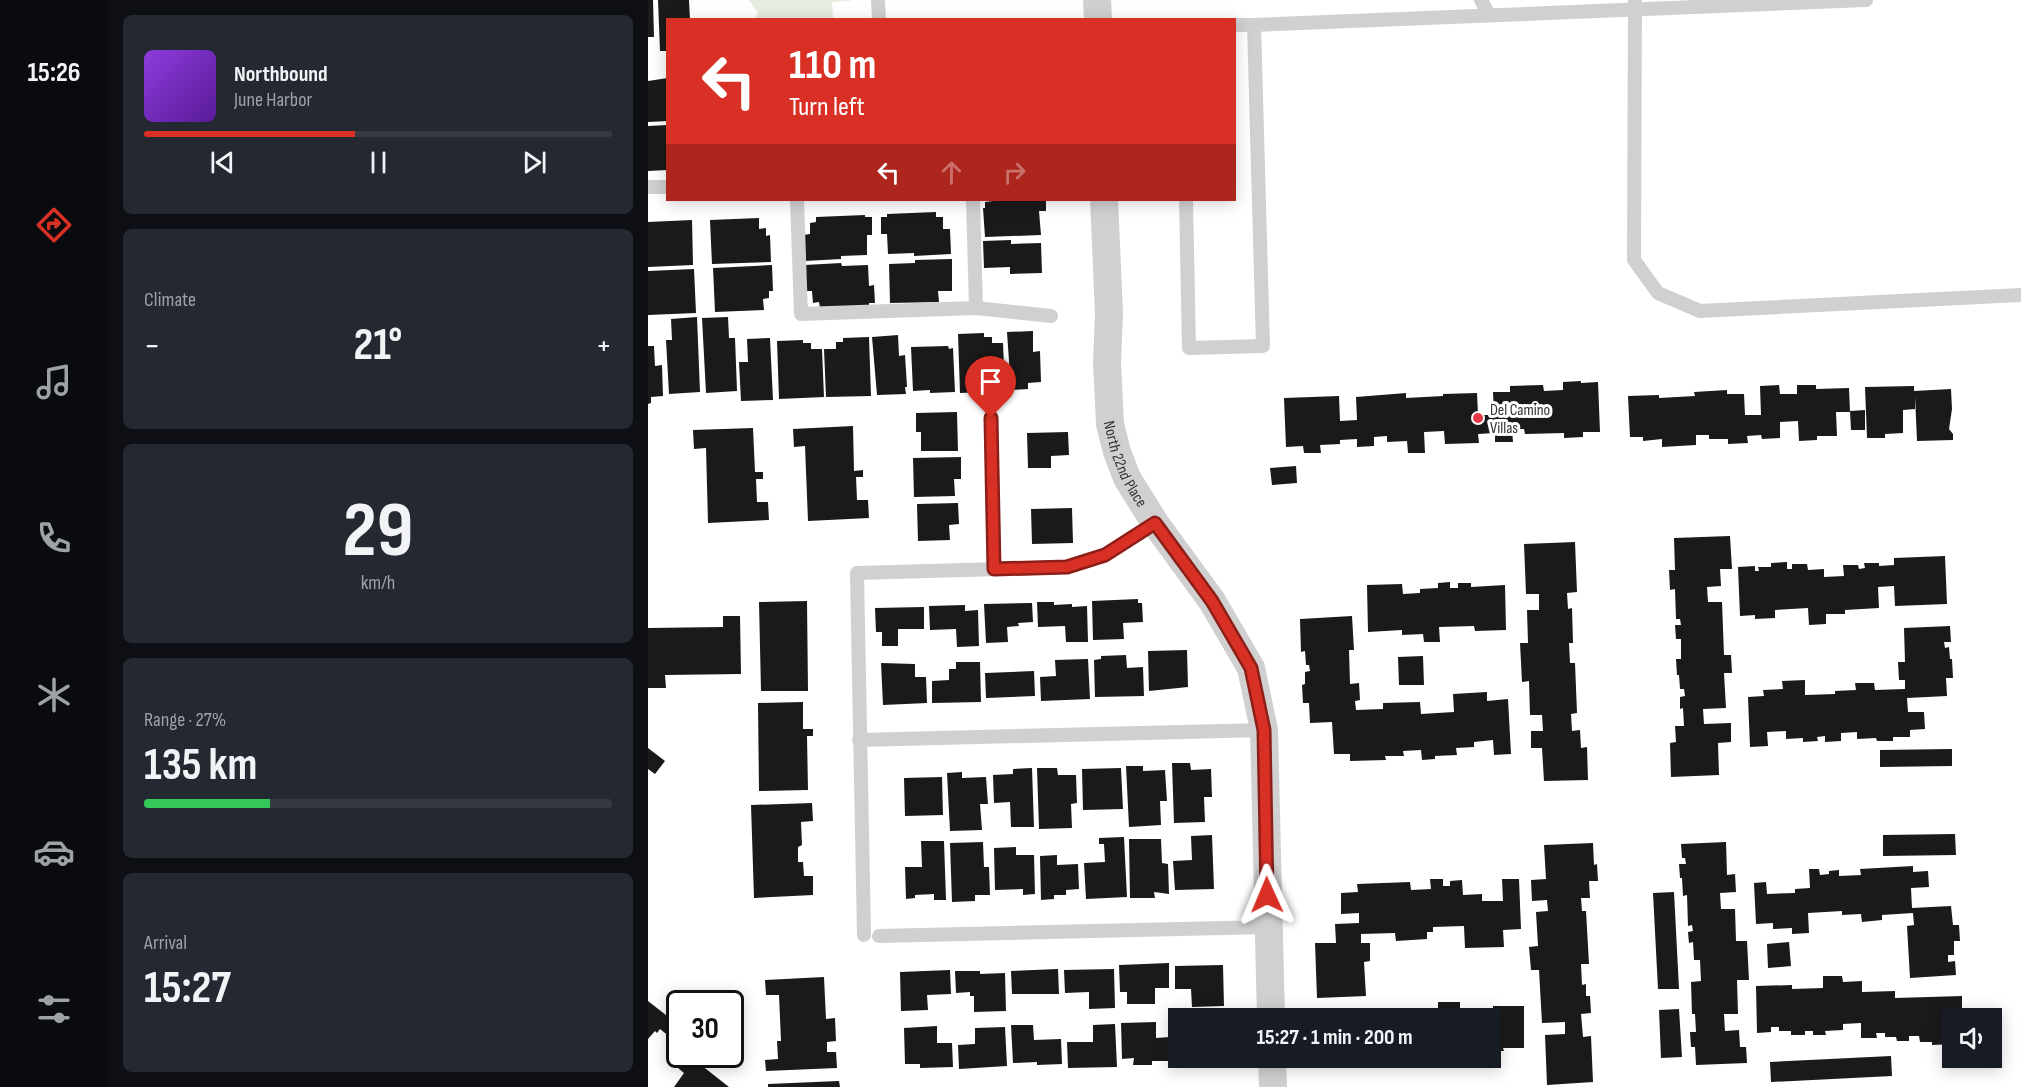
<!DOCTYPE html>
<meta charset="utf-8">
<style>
body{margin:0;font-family:"Sofia Sans Condensed",sans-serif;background:#242831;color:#f1f3f6;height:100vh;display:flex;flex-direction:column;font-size:22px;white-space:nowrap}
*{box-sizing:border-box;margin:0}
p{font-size:20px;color:#9ea1a6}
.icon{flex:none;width:33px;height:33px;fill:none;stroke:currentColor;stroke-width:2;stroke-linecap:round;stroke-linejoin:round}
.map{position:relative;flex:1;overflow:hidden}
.sheet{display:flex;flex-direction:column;gap:15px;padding:15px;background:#0d0f14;width:540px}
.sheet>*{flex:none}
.banner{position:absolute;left:18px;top:18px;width:570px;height:183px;border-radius:0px;box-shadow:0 3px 15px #0003;background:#d93025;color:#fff;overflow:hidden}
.tools{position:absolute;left:1294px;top:1008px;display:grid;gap:12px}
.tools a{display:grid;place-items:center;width:60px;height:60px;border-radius:0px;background:#171b24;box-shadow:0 3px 15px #0003;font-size:30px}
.speed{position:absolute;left:18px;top:990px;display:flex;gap:12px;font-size:30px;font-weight:700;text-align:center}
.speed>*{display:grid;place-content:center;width:78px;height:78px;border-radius:50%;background:#171b24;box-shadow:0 3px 15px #0003;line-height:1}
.speed .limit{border:3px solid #111;border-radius:9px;background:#fff;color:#111}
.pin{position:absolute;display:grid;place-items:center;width:51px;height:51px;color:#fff;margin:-62px -26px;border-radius:50% 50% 50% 0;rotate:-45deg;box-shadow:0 0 6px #0007}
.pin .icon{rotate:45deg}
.me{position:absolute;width:66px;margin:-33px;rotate:359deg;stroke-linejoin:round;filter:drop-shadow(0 0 4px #0008)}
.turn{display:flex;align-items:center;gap:21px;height:126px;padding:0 24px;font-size:27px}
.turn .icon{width:78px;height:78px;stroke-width:2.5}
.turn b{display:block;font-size:42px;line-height:51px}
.lanes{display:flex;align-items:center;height:57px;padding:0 24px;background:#0003;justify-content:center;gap:30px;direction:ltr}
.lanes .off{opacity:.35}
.big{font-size:45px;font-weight:700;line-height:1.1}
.sheet .widget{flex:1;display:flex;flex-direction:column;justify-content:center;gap:9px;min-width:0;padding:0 21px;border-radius:9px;background:#242831}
.sheet .dial{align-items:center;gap:0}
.dial b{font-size:78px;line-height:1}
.song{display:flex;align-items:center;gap:18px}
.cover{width:72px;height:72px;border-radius:9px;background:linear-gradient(135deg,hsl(270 70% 55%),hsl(270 70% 35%))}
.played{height:6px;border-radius:3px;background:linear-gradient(90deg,#d93025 45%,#363941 45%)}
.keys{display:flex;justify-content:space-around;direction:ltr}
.heat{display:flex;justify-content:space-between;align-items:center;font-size:33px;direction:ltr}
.charge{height:9px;border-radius:4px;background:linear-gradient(90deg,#34c759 27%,#363941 0)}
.trip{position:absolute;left:520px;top:1008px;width:333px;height:60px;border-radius:0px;background:#171b24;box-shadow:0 3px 15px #0003;font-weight:700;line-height:60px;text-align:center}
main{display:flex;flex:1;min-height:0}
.dock{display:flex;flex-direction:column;width:108px;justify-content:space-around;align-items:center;background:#090b0e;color:#9ea1a6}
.dock .icon{width:42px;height:42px}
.dock .current{color:#d93025}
.dock b{font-size:27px;color:#f1f3f6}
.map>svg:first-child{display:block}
.green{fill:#e6ecdf}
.building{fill:#1a1a1a}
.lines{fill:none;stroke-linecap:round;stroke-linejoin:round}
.service{stroke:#d0d0d0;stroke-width:14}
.minor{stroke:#d0d0d0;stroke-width:28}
.route-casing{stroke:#8d1f18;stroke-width:15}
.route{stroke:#d93025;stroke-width:10}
.poi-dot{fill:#e63946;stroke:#fff;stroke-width:2}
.labels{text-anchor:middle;stroke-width:6;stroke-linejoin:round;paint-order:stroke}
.poi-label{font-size:16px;fill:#333;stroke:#fff;text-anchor:start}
.street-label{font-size:16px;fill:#333;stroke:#fff}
</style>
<main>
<nav class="dock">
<b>15:26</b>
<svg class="icon current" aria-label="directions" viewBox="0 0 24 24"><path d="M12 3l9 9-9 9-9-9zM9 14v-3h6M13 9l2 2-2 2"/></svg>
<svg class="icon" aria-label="music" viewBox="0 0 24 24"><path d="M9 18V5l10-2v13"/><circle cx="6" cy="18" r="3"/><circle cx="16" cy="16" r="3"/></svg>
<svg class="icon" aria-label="phone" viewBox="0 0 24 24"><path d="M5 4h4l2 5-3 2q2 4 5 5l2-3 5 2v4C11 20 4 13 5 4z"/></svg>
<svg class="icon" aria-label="climate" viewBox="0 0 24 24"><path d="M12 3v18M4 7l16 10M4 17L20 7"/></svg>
<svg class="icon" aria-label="car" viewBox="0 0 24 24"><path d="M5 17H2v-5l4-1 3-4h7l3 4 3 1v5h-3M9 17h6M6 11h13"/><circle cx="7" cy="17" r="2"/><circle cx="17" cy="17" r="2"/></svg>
<svg class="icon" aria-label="filters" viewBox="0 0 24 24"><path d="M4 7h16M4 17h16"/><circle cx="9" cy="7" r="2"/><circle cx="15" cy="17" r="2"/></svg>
</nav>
<section class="sheet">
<div class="widget">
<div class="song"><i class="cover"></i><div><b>Northbound</b><p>June Harbor</p></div></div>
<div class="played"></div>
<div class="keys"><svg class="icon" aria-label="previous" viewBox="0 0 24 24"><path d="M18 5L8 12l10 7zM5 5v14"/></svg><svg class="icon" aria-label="pause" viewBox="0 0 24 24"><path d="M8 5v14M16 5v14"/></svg><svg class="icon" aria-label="next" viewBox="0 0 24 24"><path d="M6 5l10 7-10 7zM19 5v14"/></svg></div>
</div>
<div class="widget"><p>Climate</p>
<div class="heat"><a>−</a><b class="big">21°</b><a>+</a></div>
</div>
<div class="widget dial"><b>29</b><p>km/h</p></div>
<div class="widget"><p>Range · 27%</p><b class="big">135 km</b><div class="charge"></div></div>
<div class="widget"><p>Arrival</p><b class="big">15:27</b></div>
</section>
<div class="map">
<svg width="1373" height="1087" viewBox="0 0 1373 1087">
<rect width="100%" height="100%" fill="#fff"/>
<path class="green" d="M101 0H202V1L184 2 185 19 106 20 110 13Z"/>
<path class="building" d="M0 0H5L6 37H0Z
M10 0H41L42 20H20V51H12Z
M20 78V121L0 122V81Z
M20 125V170L0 171V126Z
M345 200H398V211H391L393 235 337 237 335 208H337V202L345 201Z
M288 212V217H295V229H302L303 254 266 256V253L240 254 239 234H233V217H239V214Z
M217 215V217H224V235H219V255L193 256V259L157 261 155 235 162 234V223L168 222V217Z
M111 218V229L118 228V236L122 235 123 262 64 264 62 220Z
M44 220 45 265 0 267V222Z
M363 240V244L393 243 394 273 362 274V267L336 268 335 241Z
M304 259V291H290L291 302 242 303 241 264 267 263V260Z
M193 263 194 266 220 265 221 286 226 285 227 303H221V306L172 308 171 302 165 303 164 291H158L157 265Z
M124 265 125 291H121V298L115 299 116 310 67 312 65 268Z
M46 269 48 313 0 315V271Z
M49 317 52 392 21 394 18 340H24L23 319Z
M80 317 81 338H87L89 391 58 393 54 318Z
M385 331V352L392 351 393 382 380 383V389L363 390 359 332Z
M336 333V337H344V343H355L357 391 312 393 310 334Z
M250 335 251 356 257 355 259 387H257L258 394 229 395 224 337Z
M221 337 223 396 178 397 176 349H188V342H195V338Z
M122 338 125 400 93 401 91 362H100L99 339Z
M155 340V343H163V349H174L176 397 131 399 129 341Z
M0 346H6L7 366 14 365 15 396 3 397V403L0 404Z
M300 346 301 349 305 348 307 392 282 393V390L265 391 263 347Z
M933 381V383L950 382 952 432H935V437L916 438V433L877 434 876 429H864L865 442H847V433L830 434 831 443 797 444 796 431 776 432 777 453H760L759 441 739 442V436L726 437V446L709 447V439L692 440V444L672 445 673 453H656L655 446 638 447 636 398 691 396 692 421 709 420 708 397 758 393V398L795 396V394L829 393 830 415H846L845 392H862V386L895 385 896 391 915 390V382Z
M1131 385 1132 394H1149V408V385H1168V389L1201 388 1202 412H1188L1189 436H1169V440L1151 441 1150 421 1132 422V438L1114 439 1113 435 1099 436 1100 443 1080 444V439H1061V435H1048V445L1014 447V439L995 441V437H982L980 396 1011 395V398L1047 396 1046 392 1079 390V394H1096L1097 415H1113L1112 386Z
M1266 386V391L1303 389 1304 409 1301 429 1305 434V440L1269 441 1267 396V409L1255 410V433L1237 434V438H1219L1217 387Z
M1217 410V430H1203L1202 411Z
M309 412 310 451H273V432H268V413Z
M205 426 206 471 215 470V477H208L209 500H220L221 518 160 521 157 446 146 447 145 429Z
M105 428 107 472H115V479H108L109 502H120L121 520 60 523 58 448 46 449 45 430Z
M420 432 421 455 403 456V468H380L379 433Z
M313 457V479H306L307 496 266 497 265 458Z
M648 466 649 483 624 485 622 468Z
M310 503 311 524 301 525 302 540 270 541 269 504Z
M424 508 425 543 384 544 383 509Z
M1082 536 1084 569H1072L1073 586 1059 587 1060 602H1074L1076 655H1083L1084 673H1076L1078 708 1055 709 1056 724 1083 723V742L1070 743 1071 775 1023 777 1022 743 1028 742 1027 726H1036L1035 708 1032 709V697L1037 696 1036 689H1032L1031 675H1029L1028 659H1033V639H1028L1027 625H1033L1032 619H1028L1027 589 1022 590 1021 570H1027L1026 538Z
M927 542 929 592 919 593 920 609 924 608 925 643H921L922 663H927L929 713 923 714 924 731 932 730 933 748 939 747 940 780 896 781 894 748H883V731H895L894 715H882L881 681 874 682 872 643H880L879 610H891V594H878L876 544Z
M1297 556 1299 604 1247 606 1246 586 1230 587 1231 608 1197 610V614H1178V624L1161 625 1160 608 1127 610V618L1107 619V615L1092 616 1090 567 1107 566V571H1111L1110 567H1123V563L1139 562V569H1144V564H1159L1160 570 1176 569V577L1196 576 1195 565H1210L1211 569 1217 568 1216 563H1231V566L1246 565V558Z
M802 582V588H810V583H823V587L857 585 858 630 827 631 826 626 791 627 792 642H776L775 634 754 635V630L720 632 719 585 754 584 755 594 772 593V589L790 588V583Z
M490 599V603H494L495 622 475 623 476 639 445 640 444 601Z
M159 601 160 691H113L111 602Z
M389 602H406V605L424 604V607L439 606 440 642H418L417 626 390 627Z
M384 603 385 622 370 623 371 626 359 627 360 642 338 643 336 604Z
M317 605V611L330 610 331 646 309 647 308 629 282 630 281 606Z
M276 607V629H250V646H234V632H228L227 608Z
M75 616H92L93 674 17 675 18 688H0V628L75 627Z
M704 616 706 650H701L702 684 711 683 712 700 707 701 708 710 735 709V703L772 702 773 714 806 712 805 694 839 692V701L860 699 863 754 846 755 845 740 826 742V747L808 748 809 755 787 756V759L774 760 773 750 755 751 756 756H737L738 760 702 761V754H686L684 722 662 723 661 703H655L654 685 657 684V672L662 671 661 665H658L657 651 653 652 652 619Z
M1302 626 1303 642H1296L1297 648 1301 647 1302 659H1304L1305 678H1298L1299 696 1259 698 1260 712H1276L1277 729 1262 730V737H1245V741H1229L1228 738 1209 739V732L1193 733V741L1177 742V736L1169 737 1170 741 1155 742V738L1138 739V731L1119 732 1120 746 1102 747 1100 697 1116 696 1115 690 1135 689 1134 681 1157 680V695L1187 694V691L1208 690 1207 683H1226L1227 690 1257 689V680H1251L1250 662H1257L1256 628Z
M539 650 540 687 501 691 500 651Z
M478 655 479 668 495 667 496 696 447 697 446 660 453 659V656Z
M775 656 776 685H751L750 657Z
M440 659 442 699 393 701 392 677 408 676 407 660Z
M308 662H332L333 702 284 703V681L301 680V669H308Z
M233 663 267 664V677H278L279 703 235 705Z
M386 671 387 696 338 698 337 673Z
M155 702V729H165V736H159L160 790 111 791 110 703Z
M0 748 17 761 7 774 0 769Z
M1304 749V766L1232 767V750Z
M524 763H542L543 770 563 769 564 797H556L557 822 526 823Z
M478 766H495V771L517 770 519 801H512L513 825 481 827Z
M384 768 386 827H363L362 802 346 803 345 775 365 774V769Z
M389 768H409L410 775H428L429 803 423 804 424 828 391 829Z
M473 768 475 809 435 810 434 769Z
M314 772V778L338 777 340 804H332L334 830 302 831 299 773Z
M294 777 295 815 257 816 256 778Z
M164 803 165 821 153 822 154 845 150 847V862H155L156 876H165V895L106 898 103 805Z
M1307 834 1308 855 1235 856V835Z
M564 835 566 889 527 890 525 861 544 860 543 836Z
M476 837 479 897 438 899 436 863 457 862 456 844H451V838Z
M481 839H513L514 863 520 864 521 894 506 892 507 898H482Z
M273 841H296L298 900H286V894L267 895V898L258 899 257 867H274Z
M335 842 336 867H341L342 895H327V901L304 902 302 843Z
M1078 842 1079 875 1087 874 1088 892 1072 893 1073 909H1087L1088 941H1099L1101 980H1089L1090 1014H1076L1077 1031 1091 1030 1092 1047H1098L1099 1063 1048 1065 1047 1047H1043L1042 1032H1048L1047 1014H1044L1043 982 1053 981 1052 960H1046L1045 942 1041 943 1040 932 1045 931 1044 925 1040 926 1039 895 1035 896 1034 878H1032L1031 864H1038L1037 858H1034L1033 844Z
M945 843 946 865 949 864 950 881H941L942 898H933L934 911H938L941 964H933L934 985 938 984V996H942L943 1013 933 1014 935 1037 943 1036 945 1082 899 1085 897 1035 917 1034V1022L894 1023 891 970H883L881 947 890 946 888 912 900 911 899 900 884 901 883 880 898 879 896 845Z
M368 847V855H386L387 894 375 895V889L347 890 346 848Z
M409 855V865L430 864 431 889 418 890V895H406V899L393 900 392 856Z
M1265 866V872L1280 871 1281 887 1263 888 1264 908 1303 906 1305 925H1311L1312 941H1306V955H1300V962L1307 961 1308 975 1262 978 1259 926 1266 925 1265 913 1234 915V920L1214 922 1213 914 1194 915V911L1160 913 1161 933 1144 934V928L1125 929V923L1108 924 1106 883 1118 882 1119 894 1147 893V889L1162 888 1161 869H1171L1172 875 1181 874V871L1191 870V876L1213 875 1212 869Z
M782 879H795V886H802V881L814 880 815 895 834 894V901H855L854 879H871L873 929 855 930 856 947 817 948 816 926 785 927V932H779V939L748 941 747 933 713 934V943H722V961L716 962 718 996 669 998 667 943H688L687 924 711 923V913L693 914V893L710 892 709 884 762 882 763 890 783 889Z
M1026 892 1031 989H1010L1005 893Z
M1141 942 1143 966 1120 968 1119 944Z
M521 963V988H507V1004H479V992H472L471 965Z
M575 965 576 1006 544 1007 543 989H527V966Z
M410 969 411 994H364L363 971Z
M466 969 467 1008 441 1009V992L417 993 416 970Z
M302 970 303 994 279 995 280 1010 253 1011 252 972Z
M307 971H332V974L357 973 358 1011 326 1012V996H322V992L308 993Z
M1175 976H1194L1195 982 1214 981V992L1247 991V998L1314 996V1018H1305V1044L1284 1045V1042H1272L1271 1036H1261V1041H1249L1248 1037H1237V1033H1228L1229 1038H1213V1023L1195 1024V1030L1177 1031 1178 1035H1165V1031H1157V1035H1143V1031H1131V1027H1123V1032L1109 1033 1108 986 1144 985V989L1175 988Z
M176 977 178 1019 187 1018 188 1041 179 1042V1052H188L189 1068 118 1071 117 1060 130 1059 129 1041H133L131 995H118L117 980Z
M0 1001 32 1026V1035L27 1031 22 1037 12 1029 9 1033 7 1031 0 1039Z
M790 1002H812V1013H845V1006H876V1048H855L856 1051H843V1018H736V1012H790Z
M1031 1009 1034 1057 1013 1058 1011 1010Z
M508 1022V1038L522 1037 523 1061H504V1065H485L486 1058 474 1059 473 1023Z
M467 1024 469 1067 420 1068 419 1042H445V1025Z
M363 1025H385L386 1040 413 1039 414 1064 389 1065V1062L365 1063Z
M289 1026V1043H304L305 1067 272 1068V1064H257L256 1028Z
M357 1027 359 1066 311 1069 310 1045 327 1044V1028Z
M528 1039H531V1058H562V1062H529Z
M30 1053 36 1057 39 1054 81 1087H26L36 1073 23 1062Z
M1243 1056 1244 1076 1123 1082 1122 1062Z
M671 1058H754V1062H740V1066L671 1067Z
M191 1081 192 1087H120V1084Z"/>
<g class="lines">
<path class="service" d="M230 0 231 20
M833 0 841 15
M987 0 986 260 1010 293 1052 311 1373 295
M606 25 1218 0
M0 187H20
M149 200 153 314 328 308 325 200
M538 200 541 348 615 346 606 25H586
M328 308 403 316
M343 418 346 569
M211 740 616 730
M216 935 209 573 419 567 457 555 507 523
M231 936 620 927"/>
<g class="minor">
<path d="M449 0 450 20"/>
<path id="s1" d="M456 200 461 313 459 362 462 424 469 452 479 478 507 523 564 601 603 668 616 730 623 1018"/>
<path d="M624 1058 625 1087"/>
</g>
</g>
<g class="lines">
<g class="route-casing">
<path id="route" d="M343 418 346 569 419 567 457 555 507 523 564 601 603 668 616 730 619 895"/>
</g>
<use href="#route" class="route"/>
</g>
<circle class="poi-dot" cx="830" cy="418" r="6"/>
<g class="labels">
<g class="poi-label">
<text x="842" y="415">Del Camino<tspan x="842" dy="18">Villas</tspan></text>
</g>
<g class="street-label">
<text dy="6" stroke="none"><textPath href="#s1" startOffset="267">North 22nd Place</textPath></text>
</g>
</g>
</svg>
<div class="tools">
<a><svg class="icon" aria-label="sound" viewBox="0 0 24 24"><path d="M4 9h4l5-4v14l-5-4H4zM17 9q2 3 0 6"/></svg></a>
</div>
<div class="speed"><div class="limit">30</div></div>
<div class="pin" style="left:343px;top:418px;background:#d93025"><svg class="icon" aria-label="arrive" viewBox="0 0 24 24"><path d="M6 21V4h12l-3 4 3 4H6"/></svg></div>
<svg class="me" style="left:619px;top:895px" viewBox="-20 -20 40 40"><path d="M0-17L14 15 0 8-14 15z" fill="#d93025" stroke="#fff" stroke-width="4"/></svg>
<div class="trip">15:27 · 1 min · 200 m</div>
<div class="banner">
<div class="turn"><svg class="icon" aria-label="left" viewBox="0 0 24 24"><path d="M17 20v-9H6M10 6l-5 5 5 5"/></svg><div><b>110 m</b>Turn left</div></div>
<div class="lanes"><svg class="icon" aria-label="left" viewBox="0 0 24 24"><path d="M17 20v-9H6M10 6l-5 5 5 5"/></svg><svg class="icon off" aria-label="ahead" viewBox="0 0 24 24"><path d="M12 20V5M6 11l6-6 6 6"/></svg><svg class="icon off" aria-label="right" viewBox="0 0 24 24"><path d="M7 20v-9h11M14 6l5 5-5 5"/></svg></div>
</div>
</div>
</main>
